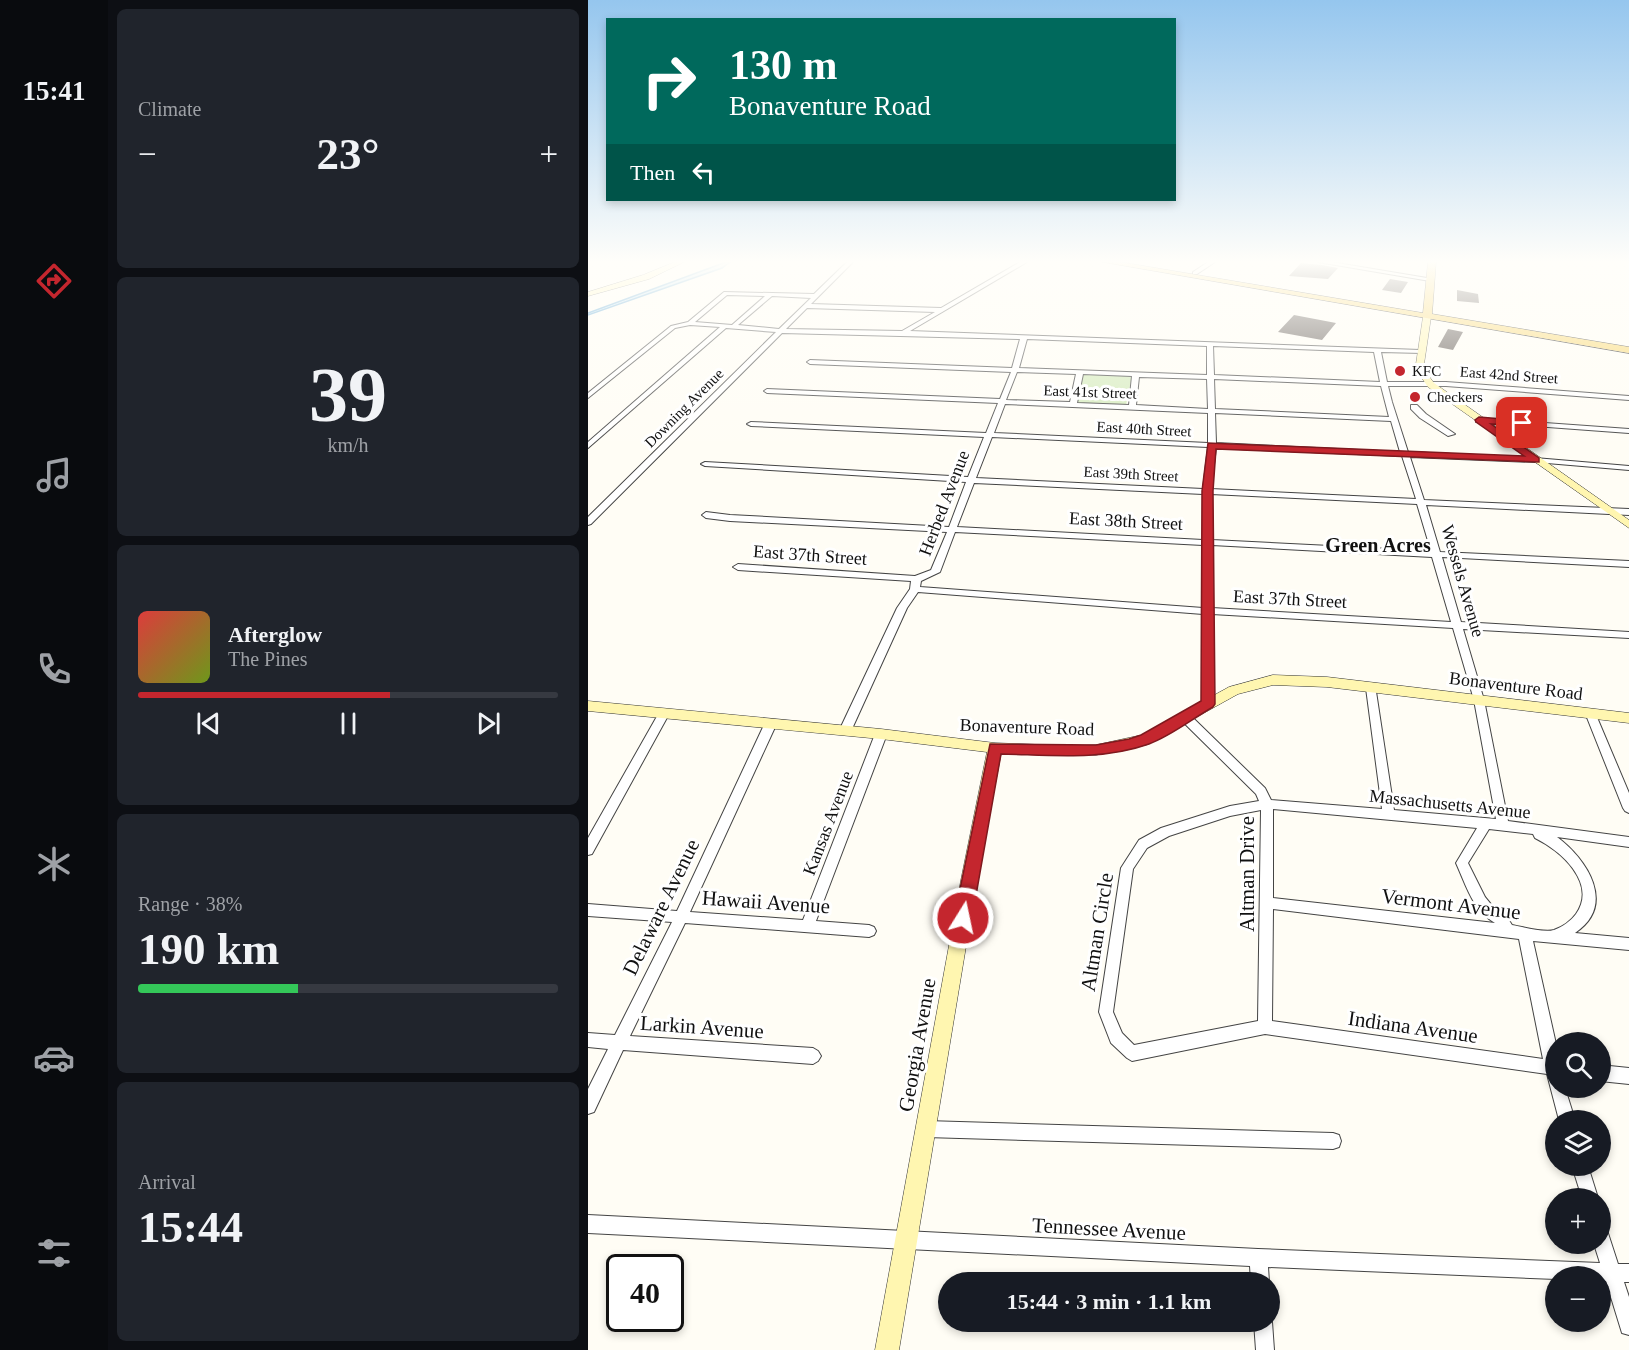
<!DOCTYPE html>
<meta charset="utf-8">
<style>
body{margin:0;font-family:Georgia,serif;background:#20242c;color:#f1f3f6;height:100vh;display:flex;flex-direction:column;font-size:22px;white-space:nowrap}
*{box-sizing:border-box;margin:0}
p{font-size:20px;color:#9ea1a6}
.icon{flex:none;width:33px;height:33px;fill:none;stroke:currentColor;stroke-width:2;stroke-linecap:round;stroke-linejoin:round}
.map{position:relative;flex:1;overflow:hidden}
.panel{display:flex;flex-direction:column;gap:9px;padding:9px;background:#0d0f14;width:480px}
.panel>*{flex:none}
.banner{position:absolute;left:18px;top:18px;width:570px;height:183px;border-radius:0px;box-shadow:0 3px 9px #0003;background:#00695c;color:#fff;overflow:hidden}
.fabs{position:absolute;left:957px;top:1032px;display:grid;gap:12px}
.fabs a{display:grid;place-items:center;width:66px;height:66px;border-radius:50%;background:#171b24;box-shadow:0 3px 9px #0003;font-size:30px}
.speed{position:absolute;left:18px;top:1254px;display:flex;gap:12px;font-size:30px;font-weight:700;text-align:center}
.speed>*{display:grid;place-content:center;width:78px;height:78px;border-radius:50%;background:#171b24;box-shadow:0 3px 9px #0003;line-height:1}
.speed .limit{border:3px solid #111;border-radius:9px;background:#fff;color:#111}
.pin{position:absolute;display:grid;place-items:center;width:51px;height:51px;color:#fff;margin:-26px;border-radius:12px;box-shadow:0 3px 9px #0006}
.me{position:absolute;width:66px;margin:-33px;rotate:10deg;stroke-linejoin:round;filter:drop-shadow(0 0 4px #0008)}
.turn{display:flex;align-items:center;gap:21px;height:126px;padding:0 24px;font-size:27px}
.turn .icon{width:78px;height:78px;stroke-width:2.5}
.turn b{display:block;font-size:42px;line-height:51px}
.then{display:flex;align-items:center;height:57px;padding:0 24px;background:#0003;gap:12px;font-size:22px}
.big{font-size:45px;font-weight:800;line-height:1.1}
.panel .widget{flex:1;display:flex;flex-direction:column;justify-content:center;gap:9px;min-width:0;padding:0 21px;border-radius:9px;background:#20242c}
.panel .dial{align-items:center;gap:0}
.dial b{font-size:78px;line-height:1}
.song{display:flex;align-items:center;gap:18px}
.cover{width:72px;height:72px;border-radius:9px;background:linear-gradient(135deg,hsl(0 70% 55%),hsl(80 70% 35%))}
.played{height:6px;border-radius:3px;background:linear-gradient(90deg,#c4262e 60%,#363941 60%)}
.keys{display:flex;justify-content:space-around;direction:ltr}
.heat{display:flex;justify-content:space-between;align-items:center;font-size:33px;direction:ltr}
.charge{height:9px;border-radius:4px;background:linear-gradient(90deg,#34c759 38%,#363941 0)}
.trip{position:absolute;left:350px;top:1272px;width:342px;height:60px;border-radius:30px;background:#171b24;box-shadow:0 3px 9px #0003;font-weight:800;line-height:60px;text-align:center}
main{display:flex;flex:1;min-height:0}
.tab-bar{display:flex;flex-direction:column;width:108px;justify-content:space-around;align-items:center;background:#090b0e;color:#9ea1a6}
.tab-bar .icon{width:42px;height:42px}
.tab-bar .selected{color:#c4262e}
.tab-bar b{font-size:27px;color:#f1f3f6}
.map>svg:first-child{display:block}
.green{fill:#d5ebbd}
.water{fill:#b9e0f7;stroke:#3f96cf;stroke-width:1.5}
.building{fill:#5a524d}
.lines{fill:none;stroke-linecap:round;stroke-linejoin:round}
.street-casing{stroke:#444;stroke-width:2}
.secondary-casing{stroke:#333;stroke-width:1}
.primary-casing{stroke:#222;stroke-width:1}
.street{fill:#fff;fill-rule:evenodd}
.secondary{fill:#fff6b0;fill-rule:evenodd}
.primary{fill:#f9d66b;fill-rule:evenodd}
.route{fill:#c4262e;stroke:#7f191e;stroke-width:1.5}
.poi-dot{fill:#c4262e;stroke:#fff;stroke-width:2}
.labels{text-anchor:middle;stroke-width:6;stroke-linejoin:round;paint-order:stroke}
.far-poi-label{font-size:15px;fill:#111;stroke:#fff;text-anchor:start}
.far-street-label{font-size:15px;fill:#111;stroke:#fff}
.street-label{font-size:18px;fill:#111;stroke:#fff}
.neighbourhood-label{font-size:20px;font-weight:bold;fill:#111;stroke:#fff}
.near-street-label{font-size:21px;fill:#111;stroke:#fff}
</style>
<main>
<nav class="tab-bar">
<b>15:41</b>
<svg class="icon selected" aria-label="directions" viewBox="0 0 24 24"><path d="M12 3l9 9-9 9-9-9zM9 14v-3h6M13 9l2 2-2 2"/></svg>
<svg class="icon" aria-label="music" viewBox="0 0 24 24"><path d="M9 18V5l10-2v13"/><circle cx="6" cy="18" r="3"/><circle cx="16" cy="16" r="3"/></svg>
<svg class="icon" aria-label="phone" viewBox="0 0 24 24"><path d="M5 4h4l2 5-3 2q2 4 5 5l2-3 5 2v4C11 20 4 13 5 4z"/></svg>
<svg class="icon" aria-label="climate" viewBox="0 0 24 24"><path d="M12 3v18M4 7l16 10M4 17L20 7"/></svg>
<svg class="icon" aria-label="car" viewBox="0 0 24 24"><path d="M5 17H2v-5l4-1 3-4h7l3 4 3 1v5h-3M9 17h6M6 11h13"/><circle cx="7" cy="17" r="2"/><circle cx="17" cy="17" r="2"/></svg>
<svg class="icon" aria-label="filters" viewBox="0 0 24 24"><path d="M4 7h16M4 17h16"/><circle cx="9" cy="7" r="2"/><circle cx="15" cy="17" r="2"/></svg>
</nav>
<section class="panel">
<div class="widget"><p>Climate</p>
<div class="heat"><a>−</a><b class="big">23°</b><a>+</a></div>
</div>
<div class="widget dial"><b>39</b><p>km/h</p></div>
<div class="widget">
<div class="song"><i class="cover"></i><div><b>Afterglow</b><p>The Pines</p></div></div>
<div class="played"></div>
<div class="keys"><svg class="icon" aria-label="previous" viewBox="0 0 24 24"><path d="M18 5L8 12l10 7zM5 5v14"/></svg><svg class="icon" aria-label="pause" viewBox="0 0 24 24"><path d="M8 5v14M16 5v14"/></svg><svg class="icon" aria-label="next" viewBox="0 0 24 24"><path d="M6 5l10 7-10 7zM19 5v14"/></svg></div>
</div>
<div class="widget"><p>Range · 38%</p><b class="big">190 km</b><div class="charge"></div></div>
<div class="widget"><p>Arrival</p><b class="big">15:44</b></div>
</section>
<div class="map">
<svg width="1041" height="1350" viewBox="0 0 1041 1350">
<rect width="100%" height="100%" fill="#fffdf5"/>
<path class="green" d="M495 374 544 376 538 405 489 403Z"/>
<path class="water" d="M138 262H142L134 268 0 315V313Z"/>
<path class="building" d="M713 263 734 265 750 268 740 279 701 276Z
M802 279 820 282 813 293 794 290Z
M869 290 890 294 891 303 869 301Z
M706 315 748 323 734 340 690 332Z
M860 329 875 332 865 350 850 347Z"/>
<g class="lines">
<g class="street-casing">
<path id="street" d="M259 262H265L223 304 353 308 432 262H439L322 331 832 350 835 352 834 353 793 352 799 382H858L1041 396V400L858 386H800L804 402 820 452 947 458 1041 466V470L947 462 822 457 836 500 1041 509V515L838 505 852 552 1041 561V567L854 557 873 622 1041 632V638L875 629 896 700 920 821 1041 837V847L969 837C999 859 1029 905 987 933L1041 938V950L945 941 968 1044V1088H977L987 1120H971L959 1074 677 1034 544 1061 539 1058 523 1043 511 1012 533 868 551 840 573 828 642 806 671 801 668 794 594 721 592 718 594 715H602L677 788 683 800 794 809 778 688 779 685H787L806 810 908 819 886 700 865 628 624 614 625 703 620 707 615 703V614L330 592 319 608 263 731 261 734H253L251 731 309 608 322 589 323 581 150 570 145 567 150 564 327 576 343 570 359 532 142 521 118 518 114 515 118 512 142 515 361 527 378 482 117 466 113 464 117 462 380 477 396 437 163 426 159 424 163 422 398 433 410 403 179 393 176 391 179 389 412 399 423 372 222 364 219 362 222 360 424 368 432 339 194 333 3 524 0 525V517L188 332 138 328 0 448V442L132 327 102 325 87 328 0 398V393L83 326 100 322 136 292 226 294ZM139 295 177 296 144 325 107 322ZM184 296 223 298 191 329 150 325ZM219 308 347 312 314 331 198 329ZM439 339 619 346V375L431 368ZM625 346 786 352 792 382 626 375ZM429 372 488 374 482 402 418 400ZM495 374 544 376 541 405 489 403ZM551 377 619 379 620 409 548 405ZM626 379 793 386 801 417 627 409ZM417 404 620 413V443L406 433ZM627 413 803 421 812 452 628 443ZM404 437 620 447 615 489 388 478ZM628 448 814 456 828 499 623 489ZM386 483 615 494V540L369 527ZM623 494 829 504 843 551 624 540ZM367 532 615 545V608L332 587 333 581 352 572ZM624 545 844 557 863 622 624 608ZM685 809 889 828 868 863C879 887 884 909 907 923L685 898ZM673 810 670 1021 546 1045 534 1033 525 1012 545 869 559 848 581 836 642 816ZM901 829 945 834 947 838C972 850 1010 883 988 914 983 921 974 927 966 930 956 933 935 927 924 925L917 914 906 908 897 897 880 863ZM685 909 931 939 955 1059 684 1021Z
M620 262H627L609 274H605V272Z
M730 262H743L845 279 842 281Z
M823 405H829L838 414 867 434 860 436 832 418 823 409Z
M888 418 1041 429V433L891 422H888Z
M76 710 80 711 81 714 4 854 0 855V838L72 711Z
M1003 711 1007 712 1008 715 1041 793V813L1037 811 1035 808 998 715 999 712Z
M182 721 186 722 188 725 102 912 215 920 287 734 289 731H297L299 734 228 921 281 925 286 927 288 931 286 935 281 937 97 923 42 1036 225 1048 230 1051 233 1056 230 1061 225 1064 35 1050 6 1112 0 1114V1089L20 1049 0 1047V1033L27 1035 84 922 0 916V904L89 911 176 725 178 722Z
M1012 1065 1041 1068V1084L1012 1081Z
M338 1121 745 1133 751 1135 753 1141 751 1147 745 1149 338 1137 332 1135 330 1129 332 1123Z
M984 1166H1000L1010 1198H994Z
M0 1215 670 1249 1012 1263 1006 1244H1012V1224L1018 1227 1030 1264H1041V1282H1036L1041 1297V1335L1034 1333 1018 1281H1012V1276H968V1279L680 1267 681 1282H663L662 1266 0 1233Z
M681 1315 684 1322 686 1350H668L666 1322H681Z"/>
</g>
<g class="secondary-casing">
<path id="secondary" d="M87 262H96L61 279 0 296V292L55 275Z
M839 315 843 317 836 364 837 371 846 383 1041 520V528L840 387 829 371 828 364 835 317Z
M685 675 739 677 1041 713V723L739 687 685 685 650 694 558 745 508 755 413 754 389 880 311 1350H287L373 880 399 752 293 739 0 711V701L293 729 407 743 486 746 508 745 554 735 641 687Z"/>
</g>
<g class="primary-casing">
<path id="primary" d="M515 262H532L835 313 840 262H848L844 314 1041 347V353Z"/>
</g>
<use href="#street" class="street"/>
<use href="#secondary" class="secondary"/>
<use href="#primary" class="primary"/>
</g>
<linearGradient id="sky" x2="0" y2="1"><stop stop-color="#95c6ee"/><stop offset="0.58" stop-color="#fffefa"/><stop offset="1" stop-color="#fffefa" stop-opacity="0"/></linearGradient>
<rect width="1041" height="451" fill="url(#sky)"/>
<path class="route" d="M891 417 938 421V425L934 426 903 424 951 458V462L628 449 625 491 627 704 625 707C604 719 583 736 561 744 513 761 462 755 413 754L384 918 381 923 375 926 369 923 366 918 402 744 508 745 541 739 553 735 613 701 614 491 620 443 936 456 888 422 887 420Z"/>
<g class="poi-dot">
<circle cx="812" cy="371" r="6"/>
<circle cx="827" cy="397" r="6"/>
</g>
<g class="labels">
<g class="far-poi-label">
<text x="824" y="376">KFC</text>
<text x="839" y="402">Checkers</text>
</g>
<g class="far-street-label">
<text transform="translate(921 375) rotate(4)" y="5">East 42nd Street</text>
<text transform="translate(502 392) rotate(2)" y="5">East 41st Street</text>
<text transform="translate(96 408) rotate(-45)" y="5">Downing Avenue</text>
<text transform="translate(556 429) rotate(3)" y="5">East 40th Street</text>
<text transform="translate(543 474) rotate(3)" y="5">East 39th Street</text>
</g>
<g class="street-label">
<text transform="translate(356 503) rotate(-69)" y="6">Herbed Avenue</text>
<text transform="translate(538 521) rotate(3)" y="6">East 38th Street</text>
<text transform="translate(222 555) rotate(4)" y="6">East 37th Street</text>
<text transform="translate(875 581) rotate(74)" y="6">Wessels Avenue</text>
<text transform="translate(702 599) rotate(3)" y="6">East 37th Street</text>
<text transform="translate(928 686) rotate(7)" y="6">Bonaventure Road</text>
<text transform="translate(439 727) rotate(2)" y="6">Bonaventure Road</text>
<text transform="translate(862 804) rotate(6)" y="6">Massachusetts Avenue</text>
<text transform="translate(240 823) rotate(-69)" y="6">Kansas Avenue</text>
</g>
<g class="neighbourhood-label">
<text x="790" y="552">Green Acres</text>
</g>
<g class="near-street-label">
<text transform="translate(659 874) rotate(-90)" y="7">Altman Drive</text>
<text transform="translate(178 902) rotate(4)" y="7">Hawaii Avenue</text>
<text transform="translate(863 904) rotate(7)" y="7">Vermont Avenue</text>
<text transform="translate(73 907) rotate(-64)" y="7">Delaware Avenue</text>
<text transform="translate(509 932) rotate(-81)" y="7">Altman Circle</text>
<text transform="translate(114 1027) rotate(4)" y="7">Larkin Avenue</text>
<text transform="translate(825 1027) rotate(8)" y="7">Indiana Avenue</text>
<text transform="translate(329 1045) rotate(-80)" y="7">Georgia Avenue</text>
<text transform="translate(521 1229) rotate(3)" y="7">Tennessee Avenue</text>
</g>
</g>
</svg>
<div class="fabs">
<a><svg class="icon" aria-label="search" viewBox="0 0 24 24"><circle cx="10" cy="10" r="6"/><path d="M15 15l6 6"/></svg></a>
<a><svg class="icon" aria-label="layers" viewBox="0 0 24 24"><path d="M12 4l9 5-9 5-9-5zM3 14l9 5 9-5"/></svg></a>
<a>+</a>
<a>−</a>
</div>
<div class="speed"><div class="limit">40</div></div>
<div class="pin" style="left:934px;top:423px;background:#d93025"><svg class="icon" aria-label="arrive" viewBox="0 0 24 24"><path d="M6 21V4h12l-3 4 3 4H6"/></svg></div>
<svg class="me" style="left:375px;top:918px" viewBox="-20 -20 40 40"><circle r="17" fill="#c4262e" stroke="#fff" stroke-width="3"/><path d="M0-11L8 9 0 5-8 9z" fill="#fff"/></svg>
<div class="trip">15:44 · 3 min · 1.1 km</div>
<div class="banner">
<div class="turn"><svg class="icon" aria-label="right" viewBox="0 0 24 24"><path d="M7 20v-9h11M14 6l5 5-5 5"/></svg><div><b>130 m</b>Bonaventure Road</div></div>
<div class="then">Then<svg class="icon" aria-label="left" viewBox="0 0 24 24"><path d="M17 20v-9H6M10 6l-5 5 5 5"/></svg></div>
</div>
</div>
</main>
